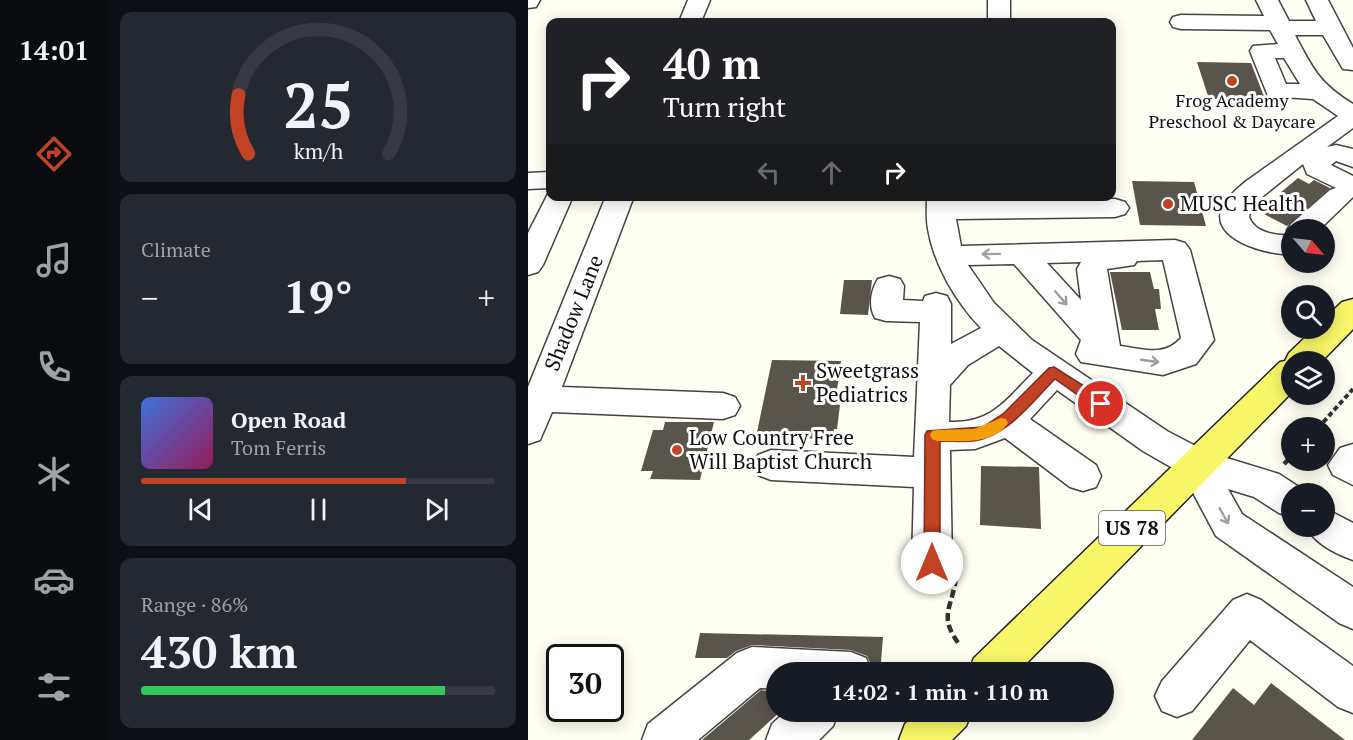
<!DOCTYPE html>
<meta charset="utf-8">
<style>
body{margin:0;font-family:"PT Serif",serif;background:#242831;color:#f1f3f6;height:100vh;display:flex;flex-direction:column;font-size:22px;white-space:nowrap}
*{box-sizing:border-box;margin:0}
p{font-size:20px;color:#9ea1a6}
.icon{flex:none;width:33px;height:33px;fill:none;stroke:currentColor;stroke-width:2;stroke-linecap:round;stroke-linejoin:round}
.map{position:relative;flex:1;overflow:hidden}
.sheet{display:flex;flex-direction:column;gap:12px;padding:12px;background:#0d0f14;width:420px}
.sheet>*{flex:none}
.hud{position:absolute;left:18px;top:18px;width:570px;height:183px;border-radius:12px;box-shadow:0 3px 15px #0003;background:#202124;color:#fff;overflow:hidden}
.needle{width:39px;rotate:118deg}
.tools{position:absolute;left:753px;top:219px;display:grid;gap:12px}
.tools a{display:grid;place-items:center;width:54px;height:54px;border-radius:50%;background:#171b24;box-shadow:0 3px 15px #0003;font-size:30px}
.speed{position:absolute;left:18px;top:644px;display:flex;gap:12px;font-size:30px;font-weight:700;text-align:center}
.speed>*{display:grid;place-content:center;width:78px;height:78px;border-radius:50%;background:#171b24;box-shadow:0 3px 15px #0003;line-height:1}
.speed .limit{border:3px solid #111;border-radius:9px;background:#fff;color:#111}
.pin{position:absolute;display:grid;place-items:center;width:51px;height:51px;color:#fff;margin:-26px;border:3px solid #fff;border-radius:50%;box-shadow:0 2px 6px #0007}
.me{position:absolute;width:66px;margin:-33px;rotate:0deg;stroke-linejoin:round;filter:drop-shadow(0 0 4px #0008)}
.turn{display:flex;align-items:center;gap:21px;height:126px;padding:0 18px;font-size:27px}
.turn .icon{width:78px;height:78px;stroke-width:2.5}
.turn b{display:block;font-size:42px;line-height:51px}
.lanes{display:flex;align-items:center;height:57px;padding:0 18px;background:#0003;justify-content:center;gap:30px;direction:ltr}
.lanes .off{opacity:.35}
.big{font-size:45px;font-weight:700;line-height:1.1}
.sheet .widget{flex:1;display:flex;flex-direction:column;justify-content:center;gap:9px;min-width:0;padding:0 21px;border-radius:12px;background:#242831}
.sheet .dial{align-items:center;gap:0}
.dial svg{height:156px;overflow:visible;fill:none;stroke:#363941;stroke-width:7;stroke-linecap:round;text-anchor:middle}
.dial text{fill:#f1f3f6;stroke:none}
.song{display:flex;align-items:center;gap:18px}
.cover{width:72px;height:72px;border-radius:9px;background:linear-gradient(135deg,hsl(220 70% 55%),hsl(330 70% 35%))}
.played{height:6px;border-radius:3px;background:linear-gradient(90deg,#c24226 75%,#363941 75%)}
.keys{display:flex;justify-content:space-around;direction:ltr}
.heat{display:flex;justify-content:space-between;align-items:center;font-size:33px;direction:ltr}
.charge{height:9px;border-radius:4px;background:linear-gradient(90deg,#34c759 86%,#363941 0)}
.trip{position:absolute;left:238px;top:662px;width:348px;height:60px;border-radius:30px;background:#171b24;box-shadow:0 3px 15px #0003;font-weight:700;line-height:60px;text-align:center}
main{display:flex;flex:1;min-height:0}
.tabs{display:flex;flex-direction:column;width:108px;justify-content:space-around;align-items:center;background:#090b0e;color:#9ea1a6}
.tabs .icon{width:42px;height:42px}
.tabs .on{color:#c24226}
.tabs b{font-size:27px;color:#f1f3f6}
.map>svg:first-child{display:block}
.building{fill:#59544c}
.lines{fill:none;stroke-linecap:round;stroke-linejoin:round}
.minor-casing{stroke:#434343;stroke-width:3}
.major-casing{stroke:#212121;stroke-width:3}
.path-far1{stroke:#323232;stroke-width:4;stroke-dasharray:5 3;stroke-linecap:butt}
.path{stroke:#323232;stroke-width:4.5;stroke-dasharray:8 4;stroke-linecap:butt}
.minor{fill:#fff;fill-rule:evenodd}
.major{fill:#f9f669;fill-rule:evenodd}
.oneway{stroke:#9f9f9f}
.route{fill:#c24226;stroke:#7e2b19;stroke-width:1.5}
.slow{fill:#f59e0b}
.poi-dot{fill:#c24226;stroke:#fff;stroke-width:2}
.labels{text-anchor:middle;stroke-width:6;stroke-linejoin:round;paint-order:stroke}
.far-poi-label{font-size:18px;fill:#101010;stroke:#fff}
.shield{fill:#fff;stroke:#585858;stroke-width:1.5}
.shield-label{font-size:20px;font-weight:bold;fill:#101010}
.poi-label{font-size:21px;fill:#101010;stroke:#fff;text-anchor:start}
.street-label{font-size:21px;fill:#101010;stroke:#fff}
</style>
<main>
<nav class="tabs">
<b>14:01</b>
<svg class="icon on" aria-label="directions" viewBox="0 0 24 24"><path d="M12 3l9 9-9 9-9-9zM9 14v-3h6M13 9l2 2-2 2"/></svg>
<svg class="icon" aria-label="music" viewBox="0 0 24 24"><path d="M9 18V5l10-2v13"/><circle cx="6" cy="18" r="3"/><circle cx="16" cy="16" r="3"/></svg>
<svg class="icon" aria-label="phone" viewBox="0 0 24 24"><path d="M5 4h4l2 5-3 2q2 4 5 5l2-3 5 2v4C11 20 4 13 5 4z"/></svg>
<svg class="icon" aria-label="climate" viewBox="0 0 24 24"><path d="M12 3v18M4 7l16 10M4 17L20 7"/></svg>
<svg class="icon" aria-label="car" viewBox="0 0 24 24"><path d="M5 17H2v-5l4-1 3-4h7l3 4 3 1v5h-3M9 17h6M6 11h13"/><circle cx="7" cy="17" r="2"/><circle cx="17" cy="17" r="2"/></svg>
<svg class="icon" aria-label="filters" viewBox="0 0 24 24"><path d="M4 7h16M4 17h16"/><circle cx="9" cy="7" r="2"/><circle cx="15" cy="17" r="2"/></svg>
</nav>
<section class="sheet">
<div class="widget dial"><svg viewBox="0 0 100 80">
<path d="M14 69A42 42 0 1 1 86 69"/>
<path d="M14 69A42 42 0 0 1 9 39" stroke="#c24226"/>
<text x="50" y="56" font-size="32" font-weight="700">25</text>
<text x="50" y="72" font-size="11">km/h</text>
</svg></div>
<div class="widget"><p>Climate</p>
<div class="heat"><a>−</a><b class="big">19°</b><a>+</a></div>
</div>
<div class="widget">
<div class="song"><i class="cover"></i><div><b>Open Road</b><p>Tom Ferris</p></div></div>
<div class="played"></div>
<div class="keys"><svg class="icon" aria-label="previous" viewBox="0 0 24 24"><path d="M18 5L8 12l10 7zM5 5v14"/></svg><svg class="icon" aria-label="pause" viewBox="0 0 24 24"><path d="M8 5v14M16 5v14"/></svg><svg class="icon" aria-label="next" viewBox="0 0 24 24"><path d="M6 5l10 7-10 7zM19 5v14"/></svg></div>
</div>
<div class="widget"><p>Range · 86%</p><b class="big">430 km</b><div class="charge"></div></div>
</section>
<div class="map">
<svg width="825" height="740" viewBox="0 0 825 740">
<rect width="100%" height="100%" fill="#fffff3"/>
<path class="building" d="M669 62 723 63 737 99H681Z
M770 178 781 184 786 180 802 188 759 226 734 213 755 195 752 193Z
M604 181 666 182 678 226 612 225Z
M582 272H622L626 289H631L633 309H627L631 330H594Z
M316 280H344L340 315 312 314Z
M244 360 313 361 307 404 312 405 309 429H306L304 439 228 437Z
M137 422H186L172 480 122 479 125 471H113L125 430H135Z
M453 466 511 467 513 529 452 525Z
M172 633 355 637 353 662H342L339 656 323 650 224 645 208 651 199 658H167Z
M743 683 817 740H664L705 688 726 705Z
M233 690 239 691 249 702V711H253L221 740H174Z"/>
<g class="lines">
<g class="minor-casing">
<path id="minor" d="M0 0H12L8 7 0 8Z
M160 0H182L173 22H151Z
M460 0H482V22H460Z
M728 0H750L761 21H788L778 0H800L825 48V70L815 69 795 35H767C785 69 791 83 825 104V128L799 147 808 145 825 149V167L808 161 803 165 825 176V197L791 230H764V254C741 256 678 239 695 206 700 196 709 189 717 182L810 116 785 99 740 96 722 51 725 46 750 44 742 30 653 29 645 27 642 22 645 17 653 15 736 16ZM747 58H756L772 84H758ZM775 164 779 174 808 188 802 190 763 224 759 230 762 235C747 236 726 232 721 217L724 205Z
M22 172V188L0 189V173Z
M22 190V196H45L15 265 10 272 0 275V233Z
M78 196H106L34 387 195 393 207 397 212 406 207 415 195 419 24 412 12 440 0 444V387Z
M399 196H427V201L587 199 597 202 601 208 597 214 587 217 428 219 433 246 647 240 657 243 662 250 686 340 668 364 635 375 553 362 548 354 553 340 486 264 440 265 466 303 504 340 639 431 679 452 751 474 777 491 778 494H764V517L751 513 726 497 700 489 714 514 825 587V629L811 623 688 536 655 474 615 451 529 390 502 419 568 465 573 476 568 487 555 491 542 487 477 438 447 449 422 450 424 563 418 575 404 580 390 575 384 563 386 487 243 480 230 475 225 465 230 455 243 450 386 457 392 322 358 321 347 318C340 306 343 290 350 279L361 276 372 279 376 286 375 300 395 301 397 296 408 293 419 296 423 304V344L453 328C428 302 406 265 400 229 398 218 399 207 399 196ZM635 260 653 338C636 357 616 349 592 346L579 269 606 265 609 261ZM553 262 549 269 553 300 519 263ZM471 346 505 373C478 400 463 424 421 422L422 385 440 365Z
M825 444V485L805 475 800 465 812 448Z
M796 508 825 523V560C808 554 786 543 778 526H796Z
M719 594 733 600 825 666V713L810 707 722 640 664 711 649 717 634 711 627 696 634 681 705 600Z
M224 647 323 652 338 658 344 672H249V689L232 688 170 740H114L120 724 209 653Z
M258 711H311L305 726 291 740H238L244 724Z"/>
</g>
<g class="major-casing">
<path id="major" d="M825 299V329L793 362H764V392L490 672H440L446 658 752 362 757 361 761 353 787 328H796V319L814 302Z
M391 711H444L438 726 424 740H371L377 724Z"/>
</g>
<path class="path-far1" d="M790 428 825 389"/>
<path class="path" d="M756 464 764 456
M428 578C424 608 410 616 431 644"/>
<use href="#minor" class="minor"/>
<use href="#major" class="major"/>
</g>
<defs><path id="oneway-shaft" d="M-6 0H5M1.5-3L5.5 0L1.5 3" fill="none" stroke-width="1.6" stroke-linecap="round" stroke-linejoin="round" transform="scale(1.5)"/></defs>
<g class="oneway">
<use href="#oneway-shaft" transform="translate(463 254) rotate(179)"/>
<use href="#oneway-shaft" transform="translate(533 298) rotate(49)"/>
<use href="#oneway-shaft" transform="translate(622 361) rotate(8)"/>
<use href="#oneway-shaft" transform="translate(696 516) rotate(61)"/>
</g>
<path class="route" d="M526 367 578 400 580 404 578 408H568L527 379C504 402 479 437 445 441 434 442 423 441 412 441V563L410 568 404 570 398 568 396 563 397 435 399 431 455 427 475 414 521 368Z"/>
<path class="slow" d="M473 418 478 419 480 423C466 445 432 441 409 441L404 439 402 435 404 431 409 430 446 429Z"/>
<g class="poi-dot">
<circle cx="704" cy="81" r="6"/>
<circle cx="640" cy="204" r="6"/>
<path d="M272 374h6v6h6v6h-6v6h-6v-6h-6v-6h6z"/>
<circle cx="149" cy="450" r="6"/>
</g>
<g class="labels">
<g class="far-poi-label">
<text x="704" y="107">Frog Academy<tspan x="704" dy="21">Preschool &amp; Daycare</tspan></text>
</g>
<rect class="shield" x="571" y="511" width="66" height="34" rx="4.5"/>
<g class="shield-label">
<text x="604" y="535">US 78</text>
</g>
<g class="poi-label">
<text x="652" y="211">MUSC Health</text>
<text x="288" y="378">Sweetgrass<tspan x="288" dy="24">Pediatrics</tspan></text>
<text x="161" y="445">Low Country Free<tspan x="161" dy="24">Will Baptist Church</tspan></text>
</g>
<g class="street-label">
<text transform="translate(46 313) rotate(-68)" y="7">Shadow Lane</text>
</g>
</g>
</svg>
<div class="tools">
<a><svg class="needle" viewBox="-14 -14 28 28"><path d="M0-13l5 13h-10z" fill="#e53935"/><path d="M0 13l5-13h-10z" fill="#9ea1a6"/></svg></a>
<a><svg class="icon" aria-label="search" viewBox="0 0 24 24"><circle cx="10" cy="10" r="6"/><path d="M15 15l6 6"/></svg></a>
<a><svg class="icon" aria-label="layers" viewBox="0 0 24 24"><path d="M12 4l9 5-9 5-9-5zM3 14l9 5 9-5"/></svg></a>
<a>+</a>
<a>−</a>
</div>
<div class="speed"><div class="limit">30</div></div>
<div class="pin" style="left:573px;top:404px;background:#d93025"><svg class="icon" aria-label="arrive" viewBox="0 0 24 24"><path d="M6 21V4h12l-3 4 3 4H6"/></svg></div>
<svg class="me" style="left:404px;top:563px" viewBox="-20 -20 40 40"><circle r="19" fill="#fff"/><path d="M0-13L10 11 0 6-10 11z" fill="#c24226"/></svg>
<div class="trip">14:02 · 1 min · 110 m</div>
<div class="hud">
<div class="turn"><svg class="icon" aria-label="right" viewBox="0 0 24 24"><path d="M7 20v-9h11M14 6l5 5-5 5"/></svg><div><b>40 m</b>Turn right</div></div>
<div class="lanes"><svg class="icon off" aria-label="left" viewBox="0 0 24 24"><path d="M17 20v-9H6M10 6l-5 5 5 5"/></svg><svg class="icon off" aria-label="ahead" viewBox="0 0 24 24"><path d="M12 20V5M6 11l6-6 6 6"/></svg><svg class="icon" aria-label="right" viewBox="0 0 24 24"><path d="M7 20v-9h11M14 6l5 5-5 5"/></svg></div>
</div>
</div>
</main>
